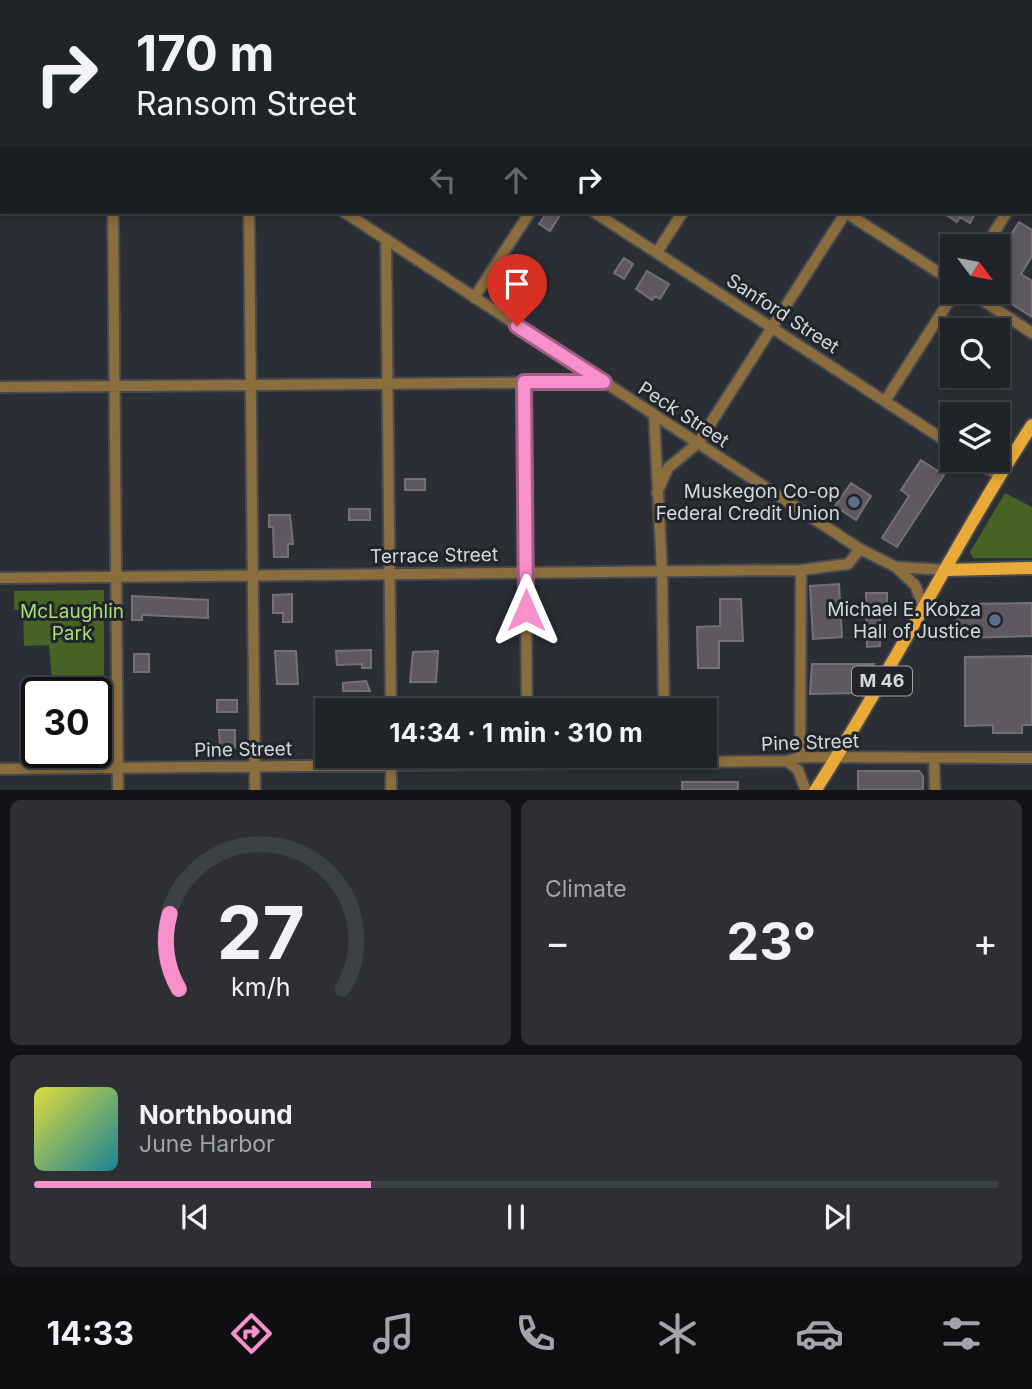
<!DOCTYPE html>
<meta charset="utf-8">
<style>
body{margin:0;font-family:Inter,sans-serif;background:#2d2f34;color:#f1f3f6;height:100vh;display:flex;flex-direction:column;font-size:26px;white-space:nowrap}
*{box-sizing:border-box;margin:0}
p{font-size:23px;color:#a2a4a8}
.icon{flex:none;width:38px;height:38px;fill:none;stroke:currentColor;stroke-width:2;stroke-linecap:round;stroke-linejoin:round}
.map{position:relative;height:790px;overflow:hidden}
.panel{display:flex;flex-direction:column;gap:10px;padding:10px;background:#121316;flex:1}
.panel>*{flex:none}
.banner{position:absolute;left:0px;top:0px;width:1032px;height:214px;box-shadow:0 4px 10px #0003,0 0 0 2px #3d4045;background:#202328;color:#f1f3f6;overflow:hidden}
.needle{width:46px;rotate:122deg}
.tools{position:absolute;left:940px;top:234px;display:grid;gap:14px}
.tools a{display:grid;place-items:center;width:70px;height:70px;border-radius:0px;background:#202328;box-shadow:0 4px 10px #0003,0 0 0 2px #3d4045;font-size:35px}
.speed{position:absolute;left:21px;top:677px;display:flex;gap:14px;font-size:35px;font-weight:700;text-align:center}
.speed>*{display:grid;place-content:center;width:91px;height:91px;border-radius:50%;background:#202328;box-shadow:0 4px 10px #0003,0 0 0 2px #3d4045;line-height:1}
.speed .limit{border:4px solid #111;border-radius:10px;background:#fff;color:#111}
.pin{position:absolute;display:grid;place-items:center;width:60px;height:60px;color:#fff;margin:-72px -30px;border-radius:50% 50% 50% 0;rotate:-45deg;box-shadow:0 0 7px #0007}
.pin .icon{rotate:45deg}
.me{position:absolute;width:77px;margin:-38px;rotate:0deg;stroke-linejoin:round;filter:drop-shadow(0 0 5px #0008)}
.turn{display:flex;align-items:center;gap:24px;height:147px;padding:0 21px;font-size:32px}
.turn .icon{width:91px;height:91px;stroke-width:2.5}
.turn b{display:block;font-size:49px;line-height:60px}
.lanes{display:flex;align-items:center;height:66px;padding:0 21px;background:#0003;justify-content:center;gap:35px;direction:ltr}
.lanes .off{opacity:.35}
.big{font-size:52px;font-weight:700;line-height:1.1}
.panel .card{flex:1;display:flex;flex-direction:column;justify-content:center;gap:10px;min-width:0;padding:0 24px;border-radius:10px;background:#2d2f34}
.panel .dial{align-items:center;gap:0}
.dial svg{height:182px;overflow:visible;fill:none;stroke:#3d4045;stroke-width:7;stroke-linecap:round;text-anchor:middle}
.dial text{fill:#f1f3f6;stroke:none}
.song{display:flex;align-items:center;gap:21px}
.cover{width:84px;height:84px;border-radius:10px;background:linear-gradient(135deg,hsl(60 70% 55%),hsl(190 70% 35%))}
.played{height:7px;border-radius:4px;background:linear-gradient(90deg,#f890cb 35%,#3d4045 35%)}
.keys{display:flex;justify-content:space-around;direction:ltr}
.heat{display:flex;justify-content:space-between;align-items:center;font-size:38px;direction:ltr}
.panel .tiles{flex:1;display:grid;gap:10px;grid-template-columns:1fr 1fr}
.card:last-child{grid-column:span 2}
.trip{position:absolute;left:315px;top:698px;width:402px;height:70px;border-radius:0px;background:#202328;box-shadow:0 4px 10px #0003,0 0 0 2px #3d4045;font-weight:700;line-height:70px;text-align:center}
.tab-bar{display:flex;height:112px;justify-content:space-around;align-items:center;background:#0d0e10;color:#a2a4a8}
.tab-bar .icon{width:49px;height:49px}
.tab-bar .on{color:#f890cb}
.tab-bar b{font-size:32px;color:#f1f3f6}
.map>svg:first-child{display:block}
.green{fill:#476324}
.building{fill:#5e5960;stroke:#757077;stroke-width:2}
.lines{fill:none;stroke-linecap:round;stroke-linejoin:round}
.minor-casing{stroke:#464a50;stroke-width:14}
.major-casing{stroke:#464a50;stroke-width:16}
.minor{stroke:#8c6d3d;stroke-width:10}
.major{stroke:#eaaa37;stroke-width:12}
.route-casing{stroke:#a15e84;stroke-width:18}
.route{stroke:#f890cb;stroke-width:12}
.service-dot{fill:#5c6f8a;stroke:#21252b;stroke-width:2.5}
.labels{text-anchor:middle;stroke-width:6;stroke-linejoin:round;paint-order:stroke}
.shield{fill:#21252b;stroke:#9fa2a6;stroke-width:2}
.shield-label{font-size:18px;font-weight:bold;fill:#d5d8db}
.street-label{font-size:19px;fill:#d5d8db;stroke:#21252b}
.poi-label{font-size:19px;fill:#d5d8db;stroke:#21252b;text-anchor:end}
.park-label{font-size:19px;fill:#acdc77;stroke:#21252b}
</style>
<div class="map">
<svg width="1032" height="791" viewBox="0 0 1032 791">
<rect width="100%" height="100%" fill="#2b2f35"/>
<path class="green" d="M1005 493 1032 507V558H973L970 552Z
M104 590V680L52 679 49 645 24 646 23 610H14V591Z"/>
<path class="building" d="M547 212H562L550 231 539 224Z
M942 212H976L970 223 960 217 957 222Z
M1019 222 1032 230V256L1021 274 1032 281V317L998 295V255Z
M624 258 633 264 624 279 614 273Z
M647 271 669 284 660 299 655 296 652 300 636 289Z
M921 460 944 475 897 547 882 538 909 496 901 490Z
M405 479H425V490H405Z
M851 483 871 496 856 520 835 506Z
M349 509H370V520H349Z
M269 515H290L293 544H288V557H274L273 527H269Z
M839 584 842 637 813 639 810 586Z
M866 593H887V616H880V646L867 647Z
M292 594V622H283V613H273V595Z
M132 596 208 600V618L145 615H142V620H132Z
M720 599H741L743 641H719V668H698L697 627 720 626Z
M1032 603V636L958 638 956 604Z
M371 650V668H362V664L337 665 336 651Z
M275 651H296L298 684H277Z
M438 651 436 682H410L413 652Z
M134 654H149V672H134Z
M1032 656V725H1022V733H993V725L965 726V657Z
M812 664H874L857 693 810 694Z
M366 681 370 691H343V683Z
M217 700H237V712H217Z
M219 730H235V748H220Z
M858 771H919L923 776V790H858Z
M682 782H738V790H682Z"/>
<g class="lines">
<g class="minor-casing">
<path id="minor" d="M17 0 20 2
M267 0 270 2
M518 0 521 2
M765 0 767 2
M1005 0 1008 2
M1026 0V2
M8 2 10 0
M145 2 146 0
M440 2 441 0
M816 2 817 0
M981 2 982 0
M0 15 2 12
M1031 16 1032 17
M1031 174 1032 172
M0 197H2
M113 212 118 791
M249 212 255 791
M344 212 860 549 896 567 946 570
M594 212 952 445
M845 212 952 281
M386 239 391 710
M985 247 1007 212
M657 252 683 212
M970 292 1032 333
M474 298 530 212
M524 382 527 710
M0 387 604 382
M885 401 955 292
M654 415 662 570 664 710
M976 460 999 476
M657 493 668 468 698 443 846 212
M896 567 915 585 924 608
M0 578 801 570 848 564 860 549
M391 756V791
M800 757 801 570
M934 759 935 791
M787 761 798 770 806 791
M0 769 787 761 800 757 1032 758"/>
</g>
<g class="major-casing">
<path id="major" d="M946 570 1032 568
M815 791C892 671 955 543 1032 425"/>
</g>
<use href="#minor" class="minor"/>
<use href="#major" class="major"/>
</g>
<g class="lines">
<g class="route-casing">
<path id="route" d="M517 326 604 382H524L526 610"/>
</g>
<use href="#route" class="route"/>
</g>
<g class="service-dot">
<circle cx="854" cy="502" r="7"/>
<circle cx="995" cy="620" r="7"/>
</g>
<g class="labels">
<rect class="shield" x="852" y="666.5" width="60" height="29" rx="5"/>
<g class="shield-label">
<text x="882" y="687">M 46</text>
</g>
<g class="street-label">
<text transform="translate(783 313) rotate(33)" y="7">Sanford Street</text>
<text transform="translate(684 414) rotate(33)" y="7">Peck Street</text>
<text transform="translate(434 555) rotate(-1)" y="7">Terrace Street</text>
<text transform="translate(810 742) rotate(-2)" y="7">Pine Street</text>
<text transform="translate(243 749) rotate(-1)" y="7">Pine Street</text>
</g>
<g class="poi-label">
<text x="840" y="498">Muskegon Co-op<tspan x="840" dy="22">Federal Credit Union</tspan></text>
<text x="981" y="616">Michael E. Kobza<tspan x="981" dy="22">Hall of Justice</tspan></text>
</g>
<g class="park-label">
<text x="72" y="618">McLaughlin<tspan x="72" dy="22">Park</tspan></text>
</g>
</g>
</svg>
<div class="tools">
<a><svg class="needle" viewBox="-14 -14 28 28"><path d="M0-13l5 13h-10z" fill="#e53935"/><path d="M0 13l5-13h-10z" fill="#a2a4a8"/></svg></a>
<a><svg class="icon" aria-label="search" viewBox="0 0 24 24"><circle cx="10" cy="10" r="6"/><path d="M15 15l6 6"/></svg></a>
<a><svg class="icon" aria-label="layers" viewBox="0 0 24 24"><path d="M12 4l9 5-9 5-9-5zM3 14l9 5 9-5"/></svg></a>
</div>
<div class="speed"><div class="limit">30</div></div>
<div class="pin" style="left:517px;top:326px;background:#d93025"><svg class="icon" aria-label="arrive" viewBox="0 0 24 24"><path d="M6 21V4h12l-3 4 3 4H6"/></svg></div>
<svg class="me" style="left:526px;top:610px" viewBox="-20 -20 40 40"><path d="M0-17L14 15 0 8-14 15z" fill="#f890cb" stroke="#fff" stroke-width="4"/></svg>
<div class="trip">14:34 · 1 min · 310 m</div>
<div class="banner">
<div class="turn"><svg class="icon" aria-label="right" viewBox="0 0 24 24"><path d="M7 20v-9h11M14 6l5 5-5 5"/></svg><div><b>170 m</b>Ransom Street</div></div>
<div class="lanes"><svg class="icon off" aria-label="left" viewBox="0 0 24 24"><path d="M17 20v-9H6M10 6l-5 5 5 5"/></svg><svg class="icon off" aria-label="ahead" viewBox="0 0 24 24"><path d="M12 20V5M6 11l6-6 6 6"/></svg><svg class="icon" aria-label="right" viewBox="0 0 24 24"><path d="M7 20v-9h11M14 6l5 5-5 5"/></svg></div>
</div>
</div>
<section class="panel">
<div class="tiles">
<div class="card dial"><svg viewBox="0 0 100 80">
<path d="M14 69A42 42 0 1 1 86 69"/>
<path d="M14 69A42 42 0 0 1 10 36" stroke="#f890cb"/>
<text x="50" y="56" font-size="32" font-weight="700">27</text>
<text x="50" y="72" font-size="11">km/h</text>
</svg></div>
<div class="card"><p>Climate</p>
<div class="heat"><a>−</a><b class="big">23°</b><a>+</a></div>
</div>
<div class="card">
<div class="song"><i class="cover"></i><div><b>Northbound</b><p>June Harbor</p></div></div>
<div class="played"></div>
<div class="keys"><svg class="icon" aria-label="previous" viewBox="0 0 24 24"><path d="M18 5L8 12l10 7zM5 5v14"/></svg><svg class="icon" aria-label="pause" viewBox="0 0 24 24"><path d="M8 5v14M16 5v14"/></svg><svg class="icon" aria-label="next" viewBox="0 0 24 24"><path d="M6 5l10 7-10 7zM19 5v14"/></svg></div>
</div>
</div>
</section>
<nav class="tab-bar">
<b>14:33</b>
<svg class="icon on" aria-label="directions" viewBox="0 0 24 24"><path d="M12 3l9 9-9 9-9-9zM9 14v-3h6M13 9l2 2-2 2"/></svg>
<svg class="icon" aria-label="music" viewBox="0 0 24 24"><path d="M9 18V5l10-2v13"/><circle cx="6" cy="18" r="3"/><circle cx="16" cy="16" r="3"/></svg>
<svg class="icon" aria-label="phone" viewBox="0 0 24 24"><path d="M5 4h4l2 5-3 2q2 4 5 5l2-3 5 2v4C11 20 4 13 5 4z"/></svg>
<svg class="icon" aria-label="climate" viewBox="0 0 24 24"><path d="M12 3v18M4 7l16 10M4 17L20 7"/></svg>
<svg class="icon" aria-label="car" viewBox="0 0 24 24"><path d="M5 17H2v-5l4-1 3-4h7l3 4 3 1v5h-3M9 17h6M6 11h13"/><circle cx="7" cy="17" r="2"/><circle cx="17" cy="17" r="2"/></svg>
<svg class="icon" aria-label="filters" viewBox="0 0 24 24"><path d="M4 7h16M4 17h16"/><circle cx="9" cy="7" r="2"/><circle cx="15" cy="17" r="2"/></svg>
</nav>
